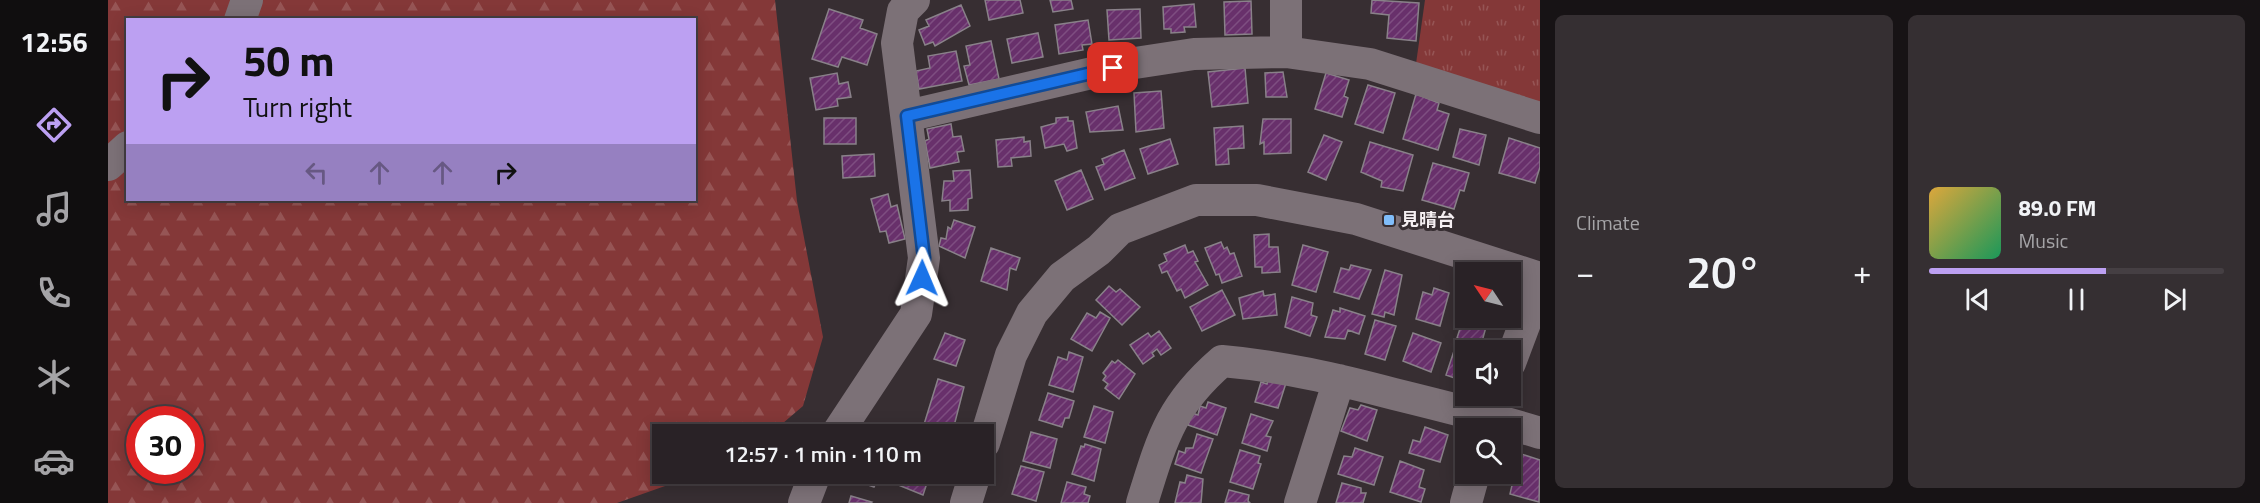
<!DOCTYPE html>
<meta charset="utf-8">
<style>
body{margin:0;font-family:"Titillium Web","Noto Sans JP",sans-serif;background:#352f32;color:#f1f3f6;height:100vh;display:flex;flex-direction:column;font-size:22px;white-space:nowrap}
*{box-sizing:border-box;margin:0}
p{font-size:20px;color:#a5a4a7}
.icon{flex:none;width:33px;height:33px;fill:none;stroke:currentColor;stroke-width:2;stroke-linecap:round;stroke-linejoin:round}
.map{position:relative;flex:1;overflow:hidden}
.sheet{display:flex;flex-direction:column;gap:15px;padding:15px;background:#171315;width:720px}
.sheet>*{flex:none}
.guide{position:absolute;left:18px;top:18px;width:570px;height:183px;border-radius:0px;box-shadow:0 3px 15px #0003,0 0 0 2px #453f43;background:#bca0f2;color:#111;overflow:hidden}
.needle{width:39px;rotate:305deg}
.controls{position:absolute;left:1347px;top:262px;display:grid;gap:12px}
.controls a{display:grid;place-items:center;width:66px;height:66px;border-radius:0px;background:#292226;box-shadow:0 3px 15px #0003,0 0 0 2px #453f43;font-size:30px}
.speed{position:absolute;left:18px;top:406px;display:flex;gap:12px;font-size:30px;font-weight:700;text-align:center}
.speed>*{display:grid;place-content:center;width:78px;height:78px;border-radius:50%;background:#292226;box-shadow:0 3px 15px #0003,0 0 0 2px #453f43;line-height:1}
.speed .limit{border:9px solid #d22;background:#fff;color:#111}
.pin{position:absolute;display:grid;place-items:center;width:51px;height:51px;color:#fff;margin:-26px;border-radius:12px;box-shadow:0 3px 9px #0006}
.me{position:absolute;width:66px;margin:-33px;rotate:1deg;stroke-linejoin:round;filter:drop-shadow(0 0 4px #0008)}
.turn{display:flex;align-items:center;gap:21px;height:126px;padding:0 18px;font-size:27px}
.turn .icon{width:78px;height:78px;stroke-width:2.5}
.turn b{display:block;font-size:42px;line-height:51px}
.lanes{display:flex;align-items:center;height:57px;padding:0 18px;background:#0003;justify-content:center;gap:30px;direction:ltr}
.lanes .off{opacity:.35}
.big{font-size:45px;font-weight:600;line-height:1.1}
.sheet .card{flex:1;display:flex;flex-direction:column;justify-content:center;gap:9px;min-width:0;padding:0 21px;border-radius:9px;background:#352f32}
.song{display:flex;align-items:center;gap:18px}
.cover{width:72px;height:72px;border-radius:9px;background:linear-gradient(135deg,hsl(40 70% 55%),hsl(150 70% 35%))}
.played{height:6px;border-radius:3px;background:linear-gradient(90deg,#bca0f2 60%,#453f43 60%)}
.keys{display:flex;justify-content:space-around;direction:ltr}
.heat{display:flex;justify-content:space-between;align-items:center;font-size:33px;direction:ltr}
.sheet .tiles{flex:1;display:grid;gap:15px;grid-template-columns:repeat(2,1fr)}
.trip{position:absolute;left:544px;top:424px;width:342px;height:60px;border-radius:0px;background:#292226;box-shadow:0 3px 15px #0003,0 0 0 2px #453f43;font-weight:600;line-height:60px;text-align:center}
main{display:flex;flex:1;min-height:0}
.tab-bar{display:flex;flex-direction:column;width:108px;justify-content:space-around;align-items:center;background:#100e0f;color:#a5a4a7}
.tab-bar .icon{width:42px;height:42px}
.tab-bar .active{color:#bca0f2}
.tab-bar b{font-size:27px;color:#f1f3f6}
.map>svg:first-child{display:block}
.forest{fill:url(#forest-firs);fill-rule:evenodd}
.park{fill:url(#park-tufts)}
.building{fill:url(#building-hatch);stroke:#898189;stroke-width:1.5}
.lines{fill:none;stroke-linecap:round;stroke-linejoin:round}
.minor{stroke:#7c7177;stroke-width:32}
.route-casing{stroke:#114b97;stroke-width:15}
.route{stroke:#1a73e8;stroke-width:10}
.poi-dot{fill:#80bdfa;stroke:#372e32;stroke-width:2}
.labels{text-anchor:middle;stroke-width:6;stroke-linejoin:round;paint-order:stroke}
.poi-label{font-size:18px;font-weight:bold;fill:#f5eff2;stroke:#372e32;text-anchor:start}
</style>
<main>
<nav class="tab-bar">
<b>12:56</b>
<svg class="icon active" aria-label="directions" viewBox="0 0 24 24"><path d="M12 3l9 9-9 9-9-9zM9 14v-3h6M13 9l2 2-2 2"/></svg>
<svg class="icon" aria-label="music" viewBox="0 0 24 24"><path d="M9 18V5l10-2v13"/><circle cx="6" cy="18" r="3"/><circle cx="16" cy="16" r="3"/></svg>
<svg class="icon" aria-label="phone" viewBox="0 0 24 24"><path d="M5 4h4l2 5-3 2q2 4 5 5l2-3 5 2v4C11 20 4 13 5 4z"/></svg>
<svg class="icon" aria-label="climate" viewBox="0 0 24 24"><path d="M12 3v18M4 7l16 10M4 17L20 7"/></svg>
<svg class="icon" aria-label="car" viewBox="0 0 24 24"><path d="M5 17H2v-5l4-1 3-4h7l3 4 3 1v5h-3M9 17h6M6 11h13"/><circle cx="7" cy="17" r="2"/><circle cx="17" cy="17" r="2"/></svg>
</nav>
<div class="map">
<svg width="1432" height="503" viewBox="0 0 1432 503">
<defs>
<pattern id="forest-firs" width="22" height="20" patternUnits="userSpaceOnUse" patternTransform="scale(1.5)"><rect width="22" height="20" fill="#843838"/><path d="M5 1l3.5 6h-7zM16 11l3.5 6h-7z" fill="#965555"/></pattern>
<pattern id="park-tufts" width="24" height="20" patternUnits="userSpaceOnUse" patternTransform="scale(1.5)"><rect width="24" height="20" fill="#843838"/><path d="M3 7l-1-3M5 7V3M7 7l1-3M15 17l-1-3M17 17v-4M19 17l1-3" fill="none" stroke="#965555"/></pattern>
<pattern id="building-hatch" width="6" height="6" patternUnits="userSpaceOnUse" patternTransform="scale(1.5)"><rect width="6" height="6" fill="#68306b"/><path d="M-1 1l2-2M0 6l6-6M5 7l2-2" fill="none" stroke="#7e4e81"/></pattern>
</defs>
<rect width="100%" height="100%" fill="#372e32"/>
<path class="forest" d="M0 0H667L689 201 715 337 695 406 661 435H555V474H591L509 503H0ZM20 20H586V200H20ZM32 420H82V471H32Z"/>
<path class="park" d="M1317 0H1432V116L1306 78Z"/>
<path class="building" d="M877 0H912L915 13 881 20Z
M942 0H963L965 9 945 12Z
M1264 0 1311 3 1308 41 1279 38 1281 15 1263 13Z
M1143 1 1144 34 1117 35 1116 2Z
M1086 4 1088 27H1076L1077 32 1063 33V29H1056L1055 7Z
M853 5 862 26 827 46 825 42 817 45 811 30 821 26 818 20Z
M721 9 755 20 752 28 769 34 759 65 734 57 730 67 704 59Z
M1032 9 1033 38 1001 40 999 10Z
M980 20 984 44 974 45 975 50 951 54 947 25Z
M930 33 935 57 904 63 899 39Z
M883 41 891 79 861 85 856 66 862 65 858 46Z
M848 51 854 81 811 89 808 71 822 68 820 56Z
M1137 68 1140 103 1104 107 1100 72Z
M1175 72 1179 97H1158L1157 73Z
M729 73 731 84 740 82 743 97 729 99 730 106 708 110 702 78Z
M1218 73 1241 80 1236 96 1240 98 1234 117 1207 109Z
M1260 85 1287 93 1275 133 1247 124Z
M1053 91 1056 128 1028 132 1026 93Z
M1308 94 1331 103 1329 110 1341 114 1330 150 1295 139Z
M1010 106 1015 130 982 132 978 112Z
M960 117V121H965L969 148 959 151 956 144 937 148 933 127 948 123V118Z
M716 118H748V144H716Z
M1155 119H1183V153L1156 154V142L1152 144Z
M843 124 845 137 853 136 856 151 849 152 851 162 822 168 817 141 821 139 819 129Z
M1135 126 1136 148 1120 149 1121 164 1108 165 1106 128Z
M1352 129 1378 135 1371 165 1345 157Z
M1216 135 1234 142 1218 180 1200 172Z
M916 137V142L922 141 923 156 903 158 904 166 890 167 888 140Z
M1401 138 1432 148V167L1427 183 1391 173Z
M1062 139 1070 164 1040 174 1032 149Z
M1262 142 1305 155 1295 191 1273 187 1274 181 1253 172Z
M1016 150 1027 178 997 190 988 167 996 164 994 159Z
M766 154 767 176 735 178 734 156Z
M1325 163 1361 173 1356 191 1352 190 1346 209 1314 200Z
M862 170 864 198 860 199V210L842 211V200L834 201 836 181H846L845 171Z
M973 170 985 199 959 210 947 181Z
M780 194 783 207 789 205 797 239 781 243 778 231 772 232 763 199Z
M846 220 867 227 857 258 831 246 833 238 838 239 840 227 843 229Z
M1161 234V247H1170L1172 272 1154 273V267H1147L1146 235Z
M1113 242 1116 249 1119 247 1122 254 1126 253 1134 276 1114 283 1111 274 1108 275 1097 248Z
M1077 245 1080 253 1085 251 1090 261 1087 262 1100 285 1077 298 1073 289 1069 291 1059 271 1054 273 1051 265 1059 261 1056 254Z
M1195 245 1220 252 1208 292 1184 285Z
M883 248 912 258 908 270 902 268 899 290 873 281Z
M1243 265 1263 270 1251 299 1226 292 1233 268 1241 270Z
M1277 270 1294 275 1286 315 1277 312 1276 317 1264 314Z
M1001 286 1008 292 1012 289 1032 307 1014 325 988 300Z
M1326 288 1341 293 1332 326 1308 319 1315 292 1324 295Z
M1114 290 1127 315 1094 331 1082 307Z
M1155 291 1156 296 1167 294 1169 315 1135 319 1131 298Z
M1184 297 1205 303 1203 315 1209 317 1202 336 1177 327Z
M1232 308 1257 316 1251 334 1240 330 1237 339 1217 337 1225 310 1232 312Z
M1358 310V318H1389L1386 329 1378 327 1373 345 1349 338Z
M992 312 1002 318 984 351 963 339 979 313 988 318Z
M1267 320 1288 326 1277 360 1257 354Z
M1051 331 1063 348 1053 355 1049 349 1044 353 1046 356 1035 364 1022 345 1040 333 1043 337Z
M837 333 857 340 848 366 826 359Z
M1305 333 1333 343 1323 372 1295 361Z
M1348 345 1367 351H1358V382L1338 375Z
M961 352 975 357 965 392 941 385 950 357 959 360Z
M1010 360 1027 374 1011 399 997 388 1000 384 995 380 998 376 995 373 1004 361 1007 363Z
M1161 377 1178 383 1170 408 1147 402 1153 382 1159 384Z
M830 379 856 387 846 426 843 425 840 435 814 431Z
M940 393 966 401 961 418H957L954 427 931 420Z
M1100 402 1118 408 1109 435 1080 425 1084 413 1090 415 1092 406 1098 408Z
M1253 405 1269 410 1259 441 1233 431 1242 408 1250 410Z
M986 406 1005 412 997 443 976 437Z
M1143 414 1165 421 1158 436 1163 437 1159 451 1134 443Z
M1317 427 1340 435 1332 462 1301 453 1305 440 1312 442Z
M923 432 949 439 942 468 915 461Z
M1089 434 1105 439 1093 473 1067 464 1071 451 1077 453 1078 448H1085Z
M977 444 993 449 986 481 964 474 973 446 976 447Z
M1247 448 1275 457 1266 485 1230 474 1236 456 1244 457Z
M1132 450 1152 456 1150 463 1153 464 1145 489 1122 482Z
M1407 452 1432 460 1431 502 1402 494 1405 481 1399 478 1402 474Z
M1292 461 1316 470 1311 487 1317 489 1313 502 1282 492Z
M913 466 936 472 928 501 904 494Z
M745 474H777L774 485 768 483 766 487 743 479Z
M792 474H822L815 495 788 484Z
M1079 475 1095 479 1093 503H1067L1072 482 1077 483Z
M959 482 978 487 976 494 982 496 980 503H953Z
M1234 483 1253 488V493H1258L1255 503H1228Z
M1121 490 1141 495 1140 501 1142 503H1117Z
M743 496 764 502 763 503H741Z"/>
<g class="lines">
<path class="minor" d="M132 20 139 0
M1178 52V0
M799 116 1027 63 1086 54 1178 52 1262 64 1432 118
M0 165 20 147
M1402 363 1432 283
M728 435 808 314 816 258 789 43 795 11 806 0
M876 443 903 355 924 313 954 277 991 250 1012 229 1088 200H1149L1248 219 1432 278
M696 503 707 474
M858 503 867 474
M1034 503C1054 439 1062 406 1114 361 1173 366 1229 379 1286 394 1335 406 1384 418 1432 433
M1192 503 1231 380
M1358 503 1366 474"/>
</g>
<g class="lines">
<g class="route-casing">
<path id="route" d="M814 278 816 258 799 116 1005 68"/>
</g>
<use href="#route" class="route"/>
</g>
<rect class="poi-dot" x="1275" y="214" width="12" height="12" rx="3"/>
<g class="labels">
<g class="poi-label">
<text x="1293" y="226">見晴台</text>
</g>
</g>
</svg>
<div class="controls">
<a><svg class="needle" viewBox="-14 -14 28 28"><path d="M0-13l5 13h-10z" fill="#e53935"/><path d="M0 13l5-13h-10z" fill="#a5a4a7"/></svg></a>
<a><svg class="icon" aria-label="sound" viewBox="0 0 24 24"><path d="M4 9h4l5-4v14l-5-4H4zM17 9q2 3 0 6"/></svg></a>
<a><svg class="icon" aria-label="search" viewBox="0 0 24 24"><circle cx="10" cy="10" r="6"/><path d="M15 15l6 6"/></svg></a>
</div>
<div class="speed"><div class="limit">30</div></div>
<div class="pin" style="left:1005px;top:68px;background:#d93025"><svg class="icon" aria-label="arrive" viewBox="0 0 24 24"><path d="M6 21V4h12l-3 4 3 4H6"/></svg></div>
<svg class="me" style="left:814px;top:278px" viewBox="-20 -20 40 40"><path d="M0-17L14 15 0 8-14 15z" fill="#1a73e8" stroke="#fff" stroke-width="4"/></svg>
<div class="trip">12:57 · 1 min · 110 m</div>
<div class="guide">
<div class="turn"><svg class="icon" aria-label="right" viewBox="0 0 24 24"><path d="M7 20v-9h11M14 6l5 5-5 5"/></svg><div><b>50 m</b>Turn right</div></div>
<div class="lanes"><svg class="icon off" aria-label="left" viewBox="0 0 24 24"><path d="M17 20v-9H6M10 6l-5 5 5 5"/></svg><svg class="icon off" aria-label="ahead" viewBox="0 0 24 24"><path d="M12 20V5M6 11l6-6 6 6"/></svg><svg class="icon off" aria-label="ahead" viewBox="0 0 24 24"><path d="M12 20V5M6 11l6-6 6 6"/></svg><svg class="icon" aria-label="right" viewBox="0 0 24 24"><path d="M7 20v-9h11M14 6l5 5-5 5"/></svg></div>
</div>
</div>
<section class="sheet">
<div class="tiles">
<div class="card"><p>Climate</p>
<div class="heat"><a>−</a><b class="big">20°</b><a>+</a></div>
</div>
<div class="card">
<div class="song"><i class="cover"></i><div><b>89.0 FM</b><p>Music</p></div></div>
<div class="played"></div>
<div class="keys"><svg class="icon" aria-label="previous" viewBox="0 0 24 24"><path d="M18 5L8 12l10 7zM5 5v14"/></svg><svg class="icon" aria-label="pause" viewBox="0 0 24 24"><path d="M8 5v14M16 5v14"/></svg><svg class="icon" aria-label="next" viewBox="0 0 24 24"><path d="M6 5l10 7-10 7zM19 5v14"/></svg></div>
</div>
</div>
</section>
</main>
